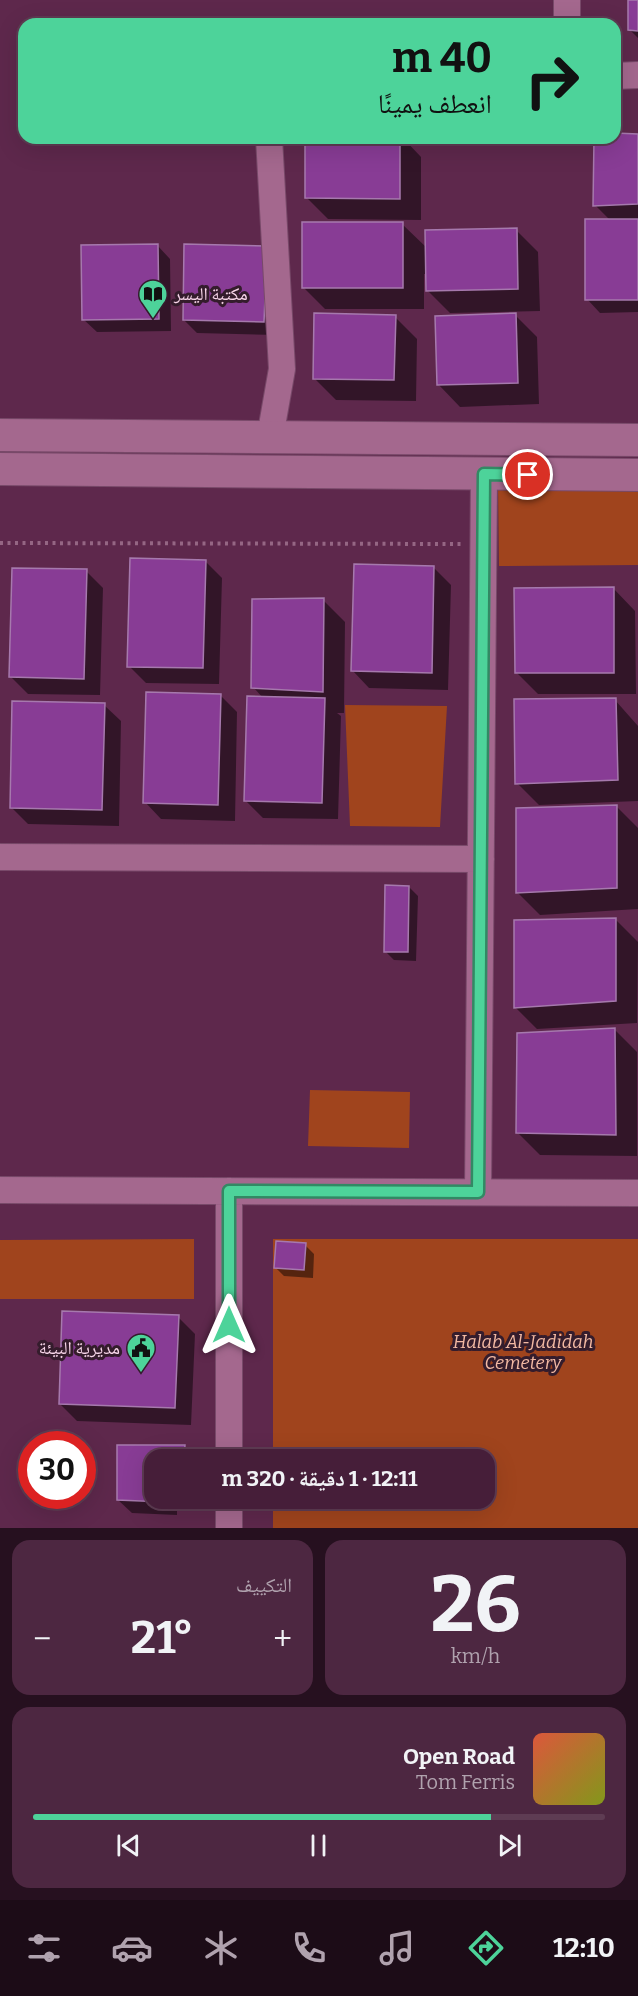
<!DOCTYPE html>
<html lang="ar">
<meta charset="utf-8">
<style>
body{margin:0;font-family:Bitter,"Noto Naskh Arabic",serif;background:#4d2741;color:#f1f3f6;direction:rtl;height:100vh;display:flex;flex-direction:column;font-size:22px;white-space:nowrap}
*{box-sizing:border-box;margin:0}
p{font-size:20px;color:#b0a2ae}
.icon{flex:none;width:33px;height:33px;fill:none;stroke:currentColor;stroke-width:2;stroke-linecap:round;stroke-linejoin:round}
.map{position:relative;height:1528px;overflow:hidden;direction:ltr}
.panel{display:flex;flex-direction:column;gap:12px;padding:12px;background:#26101f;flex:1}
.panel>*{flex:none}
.hud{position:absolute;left:18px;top:18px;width:603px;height:126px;border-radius:18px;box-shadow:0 6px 24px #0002,0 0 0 2px #5e3c53;direction:rtl;background:#4dd39a;color:#111;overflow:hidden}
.speed{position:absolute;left:18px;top:1431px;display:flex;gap:12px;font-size:30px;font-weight:700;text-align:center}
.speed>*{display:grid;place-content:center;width:78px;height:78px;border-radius:50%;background:#461e39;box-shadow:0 6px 24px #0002,0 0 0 2px #5e3c53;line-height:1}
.speed .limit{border:9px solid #d22;background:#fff;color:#111}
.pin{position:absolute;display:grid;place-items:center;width:51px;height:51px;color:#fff;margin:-26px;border:3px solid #fff;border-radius:50%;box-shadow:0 2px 6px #0007}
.me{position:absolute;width:66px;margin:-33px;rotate:0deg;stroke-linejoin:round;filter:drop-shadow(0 0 4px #0008)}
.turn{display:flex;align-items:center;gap:21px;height:126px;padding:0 30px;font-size:27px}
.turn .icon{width:78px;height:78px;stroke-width:2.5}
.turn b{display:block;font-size:42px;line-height:51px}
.big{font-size:45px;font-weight:700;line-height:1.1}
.panel .tile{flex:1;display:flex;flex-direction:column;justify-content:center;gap:9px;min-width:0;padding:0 21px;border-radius:18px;background:#4d2741}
.panel .dial{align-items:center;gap:0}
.dial b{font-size:78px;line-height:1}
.song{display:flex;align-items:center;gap:18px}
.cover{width:72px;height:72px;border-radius:9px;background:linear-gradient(135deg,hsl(10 70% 55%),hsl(70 70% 35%))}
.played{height:6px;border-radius:3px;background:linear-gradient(90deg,#4dd39a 80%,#5e3c53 80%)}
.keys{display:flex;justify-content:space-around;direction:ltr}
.heat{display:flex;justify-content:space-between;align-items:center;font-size:33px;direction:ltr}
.panel .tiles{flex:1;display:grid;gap:12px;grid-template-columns:1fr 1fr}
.tile:last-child{grid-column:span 2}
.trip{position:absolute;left:144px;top:1449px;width:351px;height:60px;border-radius:18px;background:#461e39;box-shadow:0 6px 24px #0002,0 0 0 2px #5e3c53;font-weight:700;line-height:60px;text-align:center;direction:rtl}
.dock{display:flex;height:96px;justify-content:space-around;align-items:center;background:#1c0c17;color:#b0a2ae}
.dock .icon{width:42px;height:42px}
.dock .selected{color:#4dd39a}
.dock b{font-size:27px;color:#f1f3f6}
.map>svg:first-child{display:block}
.green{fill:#a0441d}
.shadow{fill:#0007}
.building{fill:#883c95;stroke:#a679ad;stroke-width:1.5}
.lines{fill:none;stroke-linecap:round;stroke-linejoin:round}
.minor-casing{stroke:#784969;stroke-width:28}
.tertiary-casing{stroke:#784969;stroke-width:34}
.path{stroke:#956684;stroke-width:4;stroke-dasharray:3 4.5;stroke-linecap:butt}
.minor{stroke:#a4688e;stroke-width:26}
.tertiary{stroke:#a4688e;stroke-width:32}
.route-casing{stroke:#328964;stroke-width:15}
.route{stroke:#4dd39a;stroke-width:10}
.labels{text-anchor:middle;stroke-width:6;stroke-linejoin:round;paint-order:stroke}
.poi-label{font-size:18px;fill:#f8d6ea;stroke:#341c2c;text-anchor:start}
.park-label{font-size:18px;font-style:italic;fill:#f3b9a3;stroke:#341c2c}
</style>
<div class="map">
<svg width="638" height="1528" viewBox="0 0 638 1528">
<rect width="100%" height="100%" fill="#5e284c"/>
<path class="green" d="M638 484V565L499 566 498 485Z
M345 705 447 706 440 827 350 826Z
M310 1090 410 1092 409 1148 308 1146Z
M194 1239V1299H0V1240Z
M273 1239H638V1528H273V1499L484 1498V1460L273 1459Z"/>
<path class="shadow" d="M629 0H638V38L630 30Z
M615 134 638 135V312L600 313 587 299 610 220 595 205 596 138H615Z
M306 138H403L421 157V220L328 219 306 197Z
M402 224 427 248 516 230 538 252 540 311 450 313 428 291 427 274H424V309H325L303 287Z
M157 245 170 259 171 331 97 332 83 319Z
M266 248 277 335 197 333 184 320Z
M515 315 537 337 539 404 460 407 438 384Z
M395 317 417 339 416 401 336 400 314 378Z
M205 561 222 578 219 684 146 683 129 666Z
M434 568 451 585 448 690 369 688 353 671Z
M86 571 103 588 100 695 28 694 11 677Z
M613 588 635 611 636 694H538L516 672Z
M323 600 345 622 344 713H337L341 716 338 819 263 818 246 801 263 698 253 687Z
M220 695 237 712 235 821 161 819 145 802Z
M615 700 638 726V801L539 805 517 783Z
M104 705 121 721 119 826 28 824 11 807Z
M616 806 638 828V909L540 915 518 893Z
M409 887 418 896 416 961 394 960 385 951Z
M616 920 638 942 637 1023 537 1029 515 1007Z
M615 1030 637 1052V1156L540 1155 518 1133Z
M305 1245 314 1254 313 1278 284 1276 275 1267Z
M178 1317 195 1334 191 1425 77 1421 60 1404Z
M119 1446 184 1447 197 1460H154V1498H177V1515L132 1513 118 1500Z"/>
<path class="building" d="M628 0H638V31L628 30Z
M615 133 638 134V204L593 206 594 138H615Z
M305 138H400V199L305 198Z
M585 219H638V300H585Z
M302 222H403V288H302Z
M517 228 518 289 426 291 425 230Z
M158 244 159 319 82 320 81 245Z
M184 244 267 246 264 322 183 320Z
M314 313 396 315 394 380 313 379Z
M516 313 518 383 437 385 435 316Z
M130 558 206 560 203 668 127 667Z
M354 564 434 566 432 673 351 671Z
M12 568 87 569 84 679 9 677Z
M614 587V673H515L514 588Z
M324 598 323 692 251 688 252 599Z
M146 692 221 694 218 805 143 803Z
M247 696 325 698 322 803 244 801Z
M616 698 618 780 515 784 514 699Z
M12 701 105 703 102 810 10 808Z
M617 805V888L516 893V808Z
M385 885 409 886 408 952H384Z
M616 918V1001L514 1008V920Z
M615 1028 616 1135 516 1133 517 1033Z
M276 1241 306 1243 304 1270 274 1268Z
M62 1311 179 1315 175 1408 59 1404Z
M117 1445H185L184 1460H154V1498H165V1502L117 1500Z"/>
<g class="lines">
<g class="minor-casing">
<path id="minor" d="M567 24V0
M615 76 638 75
M269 138 282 369 270 437
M0 857 481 859
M0 1190 638 1193
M229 1191V1460
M478 1192 484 474
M229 1528V1498"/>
</g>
<g class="tertiary-casing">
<path id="tertiary" d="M0 435 638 440
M0 469 638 475"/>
</g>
<path class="path" d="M0 543 461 544"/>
<use href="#minor" class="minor"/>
<use href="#tertiary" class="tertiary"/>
</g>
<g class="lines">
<g class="route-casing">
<path id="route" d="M229 1325V1191L478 1192 484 474 528 475"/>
</g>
<use href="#route" class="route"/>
</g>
<defs>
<g id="library-pin" transform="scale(1.5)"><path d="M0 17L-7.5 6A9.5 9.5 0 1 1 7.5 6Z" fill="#4dd39a" stroke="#341c2c"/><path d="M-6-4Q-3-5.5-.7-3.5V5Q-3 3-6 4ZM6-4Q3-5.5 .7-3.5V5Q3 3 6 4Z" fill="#111"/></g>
<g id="civic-pin" transform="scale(1.5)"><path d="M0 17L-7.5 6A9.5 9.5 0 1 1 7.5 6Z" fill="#4dd39a" stroke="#341c2c"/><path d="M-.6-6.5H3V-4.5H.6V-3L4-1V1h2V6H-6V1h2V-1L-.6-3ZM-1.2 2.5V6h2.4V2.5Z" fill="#111"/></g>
</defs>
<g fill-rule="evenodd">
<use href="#library-pin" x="153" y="294"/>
<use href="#civic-pin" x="141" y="1348"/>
</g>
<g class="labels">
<g class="poi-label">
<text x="174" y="300">مكتبة اليسر</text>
<text x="120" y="1354" text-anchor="end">مديرية البيئة</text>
</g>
<g class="park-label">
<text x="523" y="1348">Halab Al-Jadidah<tspan x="523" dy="21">Cemetery</tspan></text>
</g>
</g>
</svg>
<div class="speed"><div class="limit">30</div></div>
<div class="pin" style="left:528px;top:475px;background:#d93025"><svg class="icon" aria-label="arrive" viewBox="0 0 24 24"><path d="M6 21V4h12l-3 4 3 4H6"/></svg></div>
<svg class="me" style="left:229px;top:1325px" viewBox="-20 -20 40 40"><path d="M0-17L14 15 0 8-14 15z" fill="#4dd39a" stroke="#fff" stroke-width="4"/></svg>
<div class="trip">12:11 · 1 دقيقة · 320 m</div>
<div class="hud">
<div class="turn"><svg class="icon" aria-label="right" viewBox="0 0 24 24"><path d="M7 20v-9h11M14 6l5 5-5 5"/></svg><div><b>40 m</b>انعطف يمينًا</div></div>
</div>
</div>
<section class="panel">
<div class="tiles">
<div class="tile dial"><b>26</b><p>km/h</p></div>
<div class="tile"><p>التكييف</p>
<div class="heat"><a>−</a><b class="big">21°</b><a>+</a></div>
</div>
<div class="tile">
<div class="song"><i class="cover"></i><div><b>Open Road</b><p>Tom Ferris</p></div></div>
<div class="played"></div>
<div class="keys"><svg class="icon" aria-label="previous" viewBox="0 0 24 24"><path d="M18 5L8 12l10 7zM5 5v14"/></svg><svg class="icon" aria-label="pause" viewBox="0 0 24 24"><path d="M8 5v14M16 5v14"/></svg><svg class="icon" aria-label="next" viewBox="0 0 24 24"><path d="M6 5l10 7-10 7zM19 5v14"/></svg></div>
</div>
</div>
</section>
<nav class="dock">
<b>12:10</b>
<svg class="icon selected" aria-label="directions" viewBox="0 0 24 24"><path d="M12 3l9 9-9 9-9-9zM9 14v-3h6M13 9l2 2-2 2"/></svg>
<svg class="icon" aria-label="music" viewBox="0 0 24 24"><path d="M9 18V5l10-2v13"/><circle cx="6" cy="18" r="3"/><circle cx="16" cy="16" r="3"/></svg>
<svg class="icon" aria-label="phone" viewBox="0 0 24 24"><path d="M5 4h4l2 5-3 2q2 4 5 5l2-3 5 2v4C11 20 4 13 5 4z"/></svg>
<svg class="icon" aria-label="climate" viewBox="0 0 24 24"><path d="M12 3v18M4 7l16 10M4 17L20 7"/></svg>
<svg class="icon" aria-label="car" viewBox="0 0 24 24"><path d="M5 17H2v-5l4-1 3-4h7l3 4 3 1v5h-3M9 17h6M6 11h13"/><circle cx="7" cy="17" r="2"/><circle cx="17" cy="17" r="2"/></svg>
<svg class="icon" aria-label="filters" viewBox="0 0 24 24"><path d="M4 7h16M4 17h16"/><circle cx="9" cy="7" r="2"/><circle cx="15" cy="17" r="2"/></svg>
</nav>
